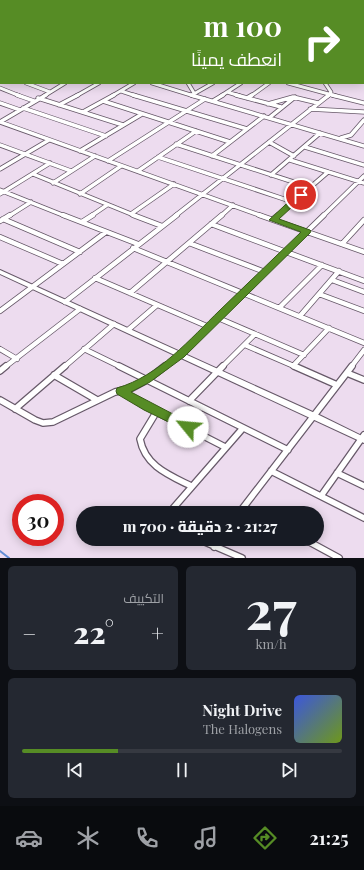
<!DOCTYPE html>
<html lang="ar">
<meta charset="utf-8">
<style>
body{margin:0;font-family:"Playfair Display",Cairo,serif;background:#242831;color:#f1f3f6;direction:rtl;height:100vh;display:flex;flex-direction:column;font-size:15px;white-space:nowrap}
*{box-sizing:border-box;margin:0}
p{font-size:13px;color:#9ea1a6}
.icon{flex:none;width:22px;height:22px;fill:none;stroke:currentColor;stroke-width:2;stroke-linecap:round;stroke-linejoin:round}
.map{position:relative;height:558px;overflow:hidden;direction:ltr}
.drawer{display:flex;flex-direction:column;gap:8px;padding:8px;background:#0d0f14;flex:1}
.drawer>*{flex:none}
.hud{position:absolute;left:0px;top:0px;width:364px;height:84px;box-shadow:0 2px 10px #0003;direction:rtl;background:#568c25;color:#fff;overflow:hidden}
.speed{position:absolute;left:12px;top:494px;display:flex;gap:8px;font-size:20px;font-weight:700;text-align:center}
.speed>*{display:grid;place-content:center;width:52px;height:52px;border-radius:50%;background:#171b24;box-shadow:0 2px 10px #0003;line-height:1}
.speed .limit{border:6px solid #d22;background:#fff;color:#111}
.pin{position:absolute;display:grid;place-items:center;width:34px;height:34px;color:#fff;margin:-17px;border:2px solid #fff;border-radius:50%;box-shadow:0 1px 4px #0007}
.me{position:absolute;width:44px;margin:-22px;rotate:298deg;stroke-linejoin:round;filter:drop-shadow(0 0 3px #0008)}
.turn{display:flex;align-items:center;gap:14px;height:84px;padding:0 16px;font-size:18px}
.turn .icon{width:52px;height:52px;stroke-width:2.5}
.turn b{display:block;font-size:28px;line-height:34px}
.big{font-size:30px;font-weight:800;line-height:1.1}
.drawer .tile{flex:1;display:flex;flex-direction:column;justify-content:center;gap:6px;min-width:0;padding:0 14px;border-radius:6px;background:#242831}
.drawer .dial{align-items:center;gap:0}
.dial b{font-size:52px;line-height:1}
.song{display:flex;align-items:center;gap:12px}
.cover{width:48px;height:48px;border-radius:6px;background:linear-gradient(135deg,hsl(230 70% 55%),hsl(80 70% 35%))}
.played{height:4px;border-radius:2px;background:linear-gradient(90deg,#568c25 30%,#363941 30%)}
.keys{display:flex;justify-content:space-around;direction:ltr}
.heat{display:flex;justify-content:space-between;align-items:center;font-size:22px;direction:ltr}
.drawer .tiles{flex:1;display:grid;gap:8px;grid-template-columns:1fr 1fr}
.tile:last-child{grid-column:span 2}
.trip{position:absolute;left:76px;top:506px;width:248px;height:40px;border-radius:20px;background:#171b24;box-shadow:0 2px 10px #0003;font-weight:800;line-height:40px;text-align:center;direction:rtl}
.tabs{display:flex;height:64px;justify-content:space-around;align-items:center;background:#090b0e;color:#9ea1a6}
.tabs .icon{width:28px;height:28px}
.tabs .current{color:#568c25}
.tabs b{font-size:18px;color:#f1f3f6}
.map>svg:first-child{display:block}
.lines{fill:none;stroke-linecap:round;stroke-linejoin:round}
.stream{stroke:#628dd4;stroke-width:2}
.minor-far3-casing{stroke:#675969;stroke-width:4.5}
.minor-far2-casing{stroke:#675969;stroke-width:5}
.minor-far1-casing{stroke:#675969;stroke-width:6}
.minor-casing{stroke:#675969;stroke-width:8}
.tertiary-casing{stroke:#675969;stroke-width:2}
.minor-far3{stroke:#fff;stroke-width:3}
.minor-far2{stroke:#fff;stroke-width:3.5}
.minor-far1{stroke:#fff;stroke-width:4.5}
.minor{stroke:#fff;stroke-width:5.5}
.tertiary{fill:#fff;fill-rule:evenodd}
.route{fill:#568c25;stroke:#385b18}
</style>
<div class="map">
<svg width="364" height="558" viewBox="0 0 364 558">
<rect width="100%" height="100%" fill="#eddcef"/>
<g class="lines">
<path class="stream" d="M0 551 9 558"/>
<g class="minor-far3-casing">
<path id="minor-far3" d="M26 0 29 1
M58 0 62 1
M91 0 95 1
M1 1 4 0
M81 1 84 0
M112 1 121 0
M26 83 50 92
M152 83 194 96
M188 83 194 93
M288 83 336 96
M325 83 331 92 328 96
M0 88 20 96
M121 91 136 96
M227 92 240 96
M192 95 213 83
M44 96 65 83
M76 96 99 83
M112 96 134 83
M221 96 241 83
M251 96 269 83"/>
</g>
<g class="minor-far2-casing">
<path id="minor-far2" d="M17 95 34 101
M133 95 247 129
M191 95 364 146
M236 95 281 107
M332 95 364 103
M38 98 123 125
M247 98 252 95
M103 101 230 142
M213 101 223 95
M0 103 20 110
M268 104 293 97 318 103
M59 105 78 95
M23 108 106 136
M310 109 364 112
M83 112 114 95
M269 118 295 97
M0 122 262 216
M0 122 46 95
M341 138 351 135 364 120
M269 142 294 156
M176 144 309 187
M0 145 71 171
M305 147 364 165
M80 151 142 114
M212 156 264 116
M158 157 293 202
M290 160 364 183
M108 161 205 99
M0 169 49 140
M138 171 196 131
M33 174 136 216
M271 175 320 133
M53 183 95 156
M0 190 65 216
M0 194 50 163
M80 194 121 166
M131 214 174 184
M9 216 31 202
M91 216 107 205
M175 216 329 95
M221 216 233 205
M277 216 328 172
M323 216 364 176"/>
</g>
<g class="minor-far1-casing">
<path id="minor-far1" d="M63 215 138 244
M133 215 162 226
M259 215 364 252
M3 219 80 252
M273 219 278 215
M0 221 10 215
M82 222 93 215
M211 224 364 281
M0 237 63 264
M189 243 265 272
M342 244 364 220
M133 248 364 343
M95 278 209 327
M332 280 364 292
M130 293 222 215
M319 294 364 311
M65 302 177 215
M279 308 322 265
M0 311 106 232
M300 316 339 271
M218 318 304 355
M128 330 157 305
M245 345 296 367
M0 349 17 359
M84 349 121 367
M293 366 329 328
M5 367 80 309
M64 367 114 324
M164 367 180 355 324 215
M222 367 255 334
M351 367 364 350"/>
</g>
<g class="minor-casing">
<path id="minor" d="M119 366 288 450
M294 366 337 385
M0 371 6 366
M347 373 364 380
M54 375 97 400
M121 391 147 407 225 447
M0 400 35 420 43 423 53 422 115 392 132 388 147 380 165 366
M189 401 223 366
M15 409 65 366
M157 411 140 439C145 466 169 475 191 486
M271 471 364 518
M337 473 364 486
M321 496 364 435
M244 507 255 513
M169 513 243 428
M239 513 352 366
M198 539 242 558
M304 539 339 558
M214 547 220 539"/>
</g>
<g class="tertiary-casing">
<path id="tertiary" d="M0 270 317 414 364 437V443L0 274Z"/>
</g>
<use href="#minor-far3" class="minor-far3"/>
<use href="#minor-far2" class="minor-far2"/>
<use href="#minor-far1" class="minor-far1"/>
<use href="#minor" class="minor"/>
<use href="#tertiary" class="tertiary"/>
</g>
<path class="route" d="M298 193H304L305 195 279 219 310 230 311 231 310 233 184 357 150 382 131 392 192 424 194 427 192 430 188 432 185 430 144 410 117 394 116 391 117 388C159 376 190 339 220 310 247 284 274 258 301 232L269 220Z"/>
</svg>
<div class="speed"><div class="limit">30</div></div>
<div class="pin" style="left:301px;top:195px;background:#d93025"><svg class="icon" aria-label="arrive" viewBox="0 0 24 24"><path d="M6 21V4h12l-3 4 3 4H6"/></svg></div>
<svg class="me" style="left:188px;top:427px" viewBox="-20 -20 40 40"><circle r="19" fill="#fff"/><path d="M0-13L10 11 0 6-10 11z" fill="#568c25"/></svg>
<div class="trip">21:27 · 2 دقيقة · 700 m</div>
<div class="hud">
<div class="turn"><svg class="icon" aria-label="right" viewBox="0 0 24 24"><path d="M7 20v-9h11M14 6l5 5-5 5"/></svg><div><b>100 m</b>انعطف يمينًا</div></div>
</div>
</div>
<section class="drawer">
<div class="tiles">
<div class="tile dial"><b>27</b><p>km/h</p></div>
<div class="tile"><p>التكييف</p>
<div class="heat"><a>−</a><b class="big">22°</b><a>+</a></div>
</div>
<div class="tile">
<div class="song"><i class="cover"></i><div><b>Night Drive</b><p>The Halogens</p></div></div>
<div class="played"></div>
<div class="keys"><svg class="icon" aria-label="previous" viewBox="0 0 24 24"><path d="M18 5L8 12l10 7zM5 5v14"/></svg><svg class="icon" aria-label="pause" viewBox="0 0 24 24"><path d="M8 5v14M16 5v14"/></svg><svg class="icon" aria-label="next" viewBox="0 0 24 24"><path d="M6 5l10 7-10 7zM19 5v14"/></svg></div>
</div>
</div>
</section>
<nav class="tabs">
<b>21:25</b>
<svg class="icon current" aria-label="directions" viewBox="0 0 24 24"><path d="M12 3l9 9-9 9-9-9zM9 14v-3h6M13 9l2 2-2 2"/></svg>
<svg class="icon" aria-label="music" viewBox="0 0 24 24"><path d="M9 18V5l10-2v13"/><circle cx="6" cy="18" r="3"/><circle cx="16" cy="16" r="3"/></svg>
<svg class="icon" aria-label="phone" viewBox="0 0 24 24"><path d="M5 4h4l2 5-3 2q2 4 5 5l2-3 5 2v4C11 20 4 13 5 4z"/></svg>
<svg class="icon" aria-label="climate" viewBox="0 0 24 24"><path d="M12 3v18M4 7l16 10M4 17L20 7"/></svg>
<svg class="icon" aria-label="car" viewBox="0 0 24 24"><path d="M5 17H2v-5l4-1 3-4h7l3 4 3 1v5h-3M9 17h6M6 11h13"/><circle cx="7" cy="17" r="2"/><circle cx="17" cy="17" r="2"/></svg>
</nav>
